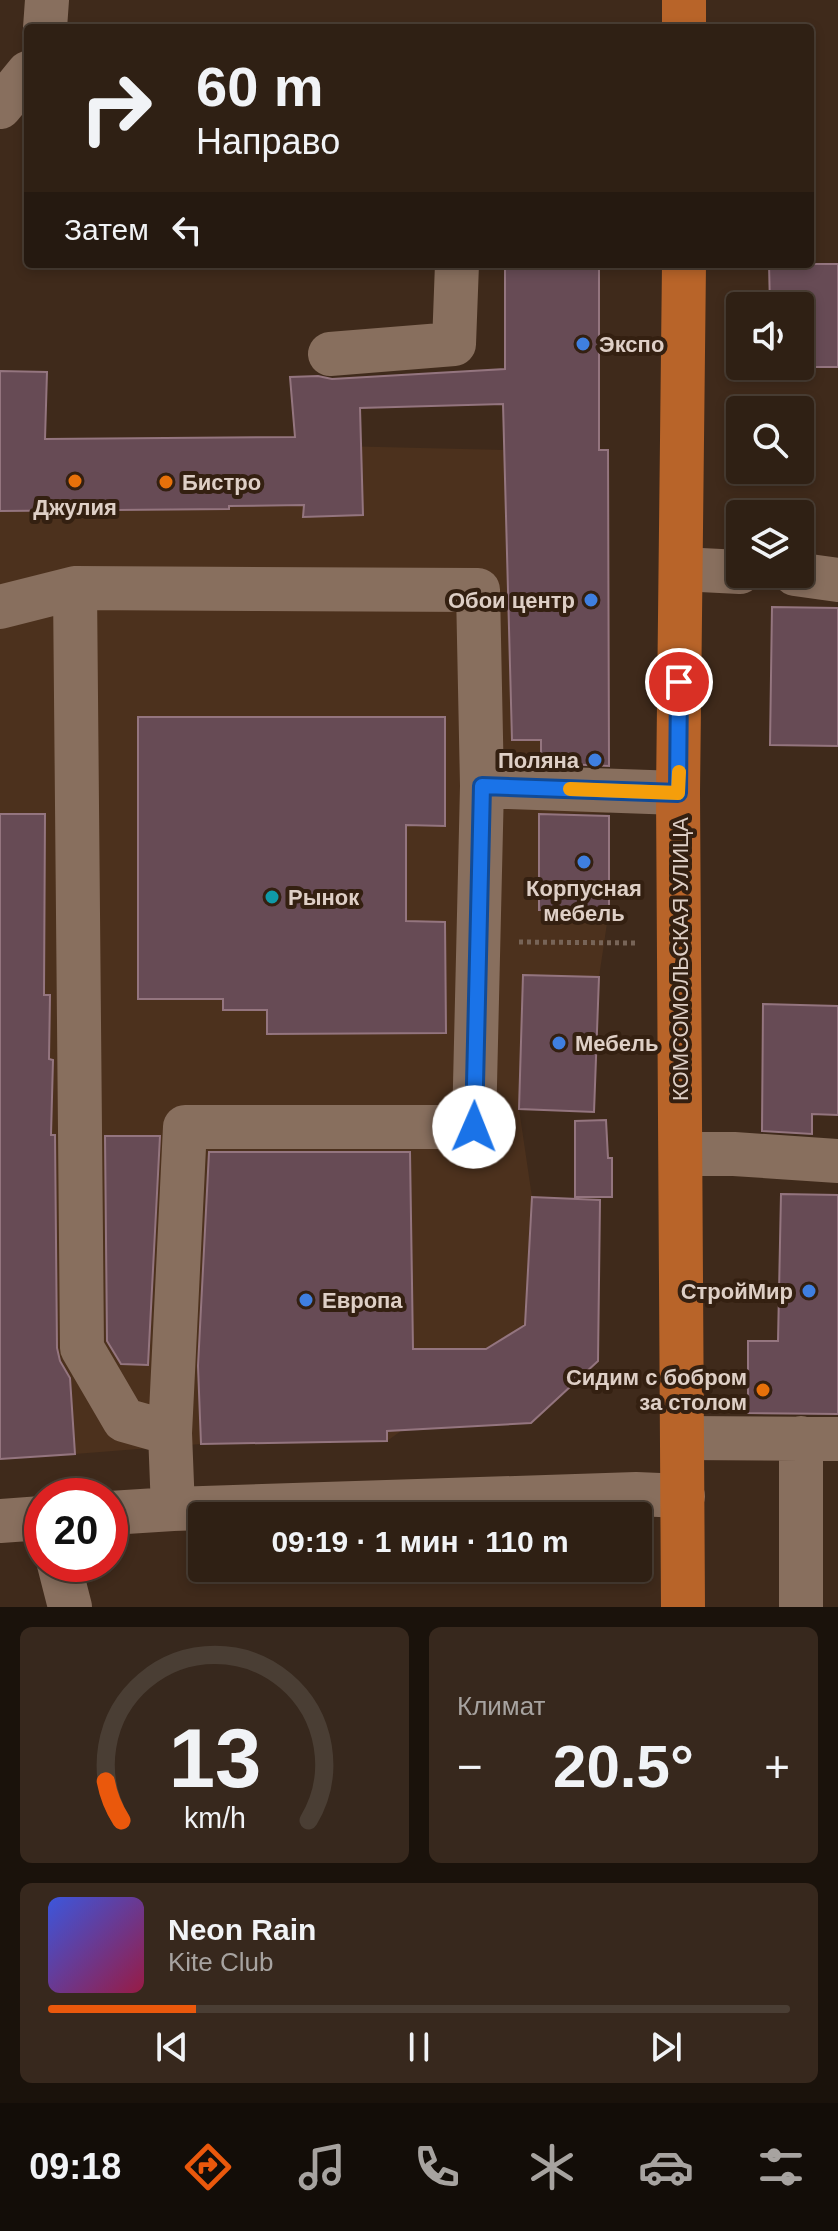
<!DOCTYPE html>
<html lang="ru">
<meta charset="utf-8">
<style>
body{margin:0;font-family:Helvetica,sans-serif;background:#37281d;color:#f1f3f6;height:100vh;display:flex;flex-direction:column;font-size:30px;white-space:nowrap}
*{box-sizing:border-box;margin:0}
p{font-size:26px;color:#a7a3a0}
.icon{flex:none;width:44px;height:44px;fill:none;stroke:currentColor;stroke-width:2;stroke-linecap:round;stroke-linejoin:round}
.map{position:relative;height:1607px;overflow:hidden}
.side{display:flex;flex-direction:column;gap:20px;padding:20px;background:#1a120b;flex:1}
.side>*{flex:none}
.hud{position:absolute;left:24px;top:24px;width:790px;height:244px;border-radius:8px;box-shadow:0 4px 12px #0003,0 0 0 2px #4a3e34;background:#2f2014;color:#f1f3f6;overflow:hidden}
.buttons{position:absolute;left:726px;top:292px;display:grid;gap:16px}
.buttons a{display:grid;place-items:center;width:88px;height:88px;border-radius:8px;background:#2f2014;box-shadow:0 4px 12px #0003,0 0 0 2px #4a3e34;font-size:40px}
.speed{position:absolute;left:24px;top:1478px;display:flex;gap:16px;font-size:40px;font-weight:700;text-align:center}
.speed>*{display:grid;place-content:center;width:104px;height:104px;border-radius:50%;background:#2f2014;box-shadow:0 4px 12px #0003,0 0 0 2px #4a3e34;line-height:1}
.speed .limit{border:12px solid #d22;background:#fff;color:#111}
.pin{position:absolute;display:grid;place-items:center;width:68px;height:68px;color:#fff;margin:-34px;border:4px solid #fff;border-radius:50%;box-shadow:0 2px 8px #0007}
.me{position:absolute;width:88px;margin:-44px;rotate:1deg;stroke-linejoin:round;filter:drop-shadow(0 0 6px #0008)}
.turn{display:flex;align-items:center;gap:28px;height:168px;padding:0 40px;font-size:36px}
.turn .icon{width:104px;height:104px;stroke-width:2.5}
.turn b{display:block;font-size:56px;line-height:68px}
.then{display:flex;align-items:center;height:76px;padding:0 40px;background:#0003;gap:16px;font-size:30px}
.big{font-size:60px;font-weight:700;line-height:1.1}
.side .card{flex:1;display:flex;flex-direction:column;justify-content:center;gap:12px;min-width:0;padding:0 28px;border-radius:12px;background:#37281d}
.side .dial{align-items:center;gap:0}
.dial svg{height:208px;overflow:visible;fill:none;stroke:#4a3e34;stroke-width:7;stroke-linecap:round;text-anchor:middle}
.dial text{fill:#f1f3f6;stroke:none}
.song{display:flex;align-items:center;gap:24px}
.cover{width:96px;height:96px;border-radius:12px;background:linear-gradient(135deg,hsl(230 70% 55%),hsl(340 70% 35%))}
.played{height:8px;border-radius:4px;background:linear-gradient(90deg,#ea580c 20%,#4a3e34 20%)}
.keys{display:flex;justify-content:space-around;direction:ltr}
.heat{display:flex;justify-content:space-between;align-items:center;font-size:44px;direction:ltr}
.side .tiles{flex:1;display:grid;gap:20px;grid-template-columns:1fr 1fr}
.card:last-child{grid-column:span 2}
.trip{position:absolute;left:188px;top:1502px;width:464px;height:80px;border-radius:8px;background:#2f2014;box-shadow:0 4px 12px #0003,0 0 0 2px #4a3e34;font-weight:700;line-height:80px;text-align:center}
.tab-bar{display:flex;height:128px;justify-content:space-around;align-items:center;background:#130d08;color:#a7a3a0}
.tab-bar .icon{width:56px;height:56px}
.tab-bar .selected{color:#ea580c}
.tab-bar b{font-size:36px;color:#f1f3f6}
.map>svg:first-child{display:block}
.built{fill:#4c311d}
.building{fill:#674b55;stroke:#94757f;stroke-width:2}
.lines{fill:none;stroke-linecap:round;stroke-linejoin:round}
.path{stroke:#776457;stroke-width:5;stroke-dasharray:4 4;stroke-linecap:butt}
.minor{stroke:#886f5e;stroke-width:44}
.major{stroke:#b86429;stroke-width:44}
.route-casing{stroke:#114b97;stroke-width:20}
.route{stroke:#1a73e8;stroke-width:14}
.slow{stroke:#f59e0b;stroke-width:14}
.shop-dot{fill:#3f7fe0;stroke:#342011;stroke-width:3}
.food-dot{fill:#e8710a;stroke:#342011;stroke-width:3}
.culture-dot{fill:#0f9aa8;stroke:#342011;stroke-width:3}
.labels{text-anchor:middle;stroke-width:8;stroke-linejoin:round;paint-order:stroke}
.poi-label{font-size:22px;font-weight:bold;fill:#decfc6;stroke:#342011;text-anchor:start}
.street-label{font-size:22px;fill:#decfc6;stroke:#342011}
</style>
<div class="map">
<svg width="838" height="1607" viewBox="0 0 838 1607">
<rect width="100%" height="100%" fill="#3f2a1b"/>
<path class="built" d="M0 438 505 450 512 740H541V778L609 777V813L539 814V910H609L599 977 523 975 519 1109 532 1197 525 1325 487 1349H400L401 1431 387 1441 201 1444 75 1454 71 1383 0 1388Z"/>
<path class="building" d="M505 264H599V450H608L609 766 541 763V740H512L503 404 360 408 363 515 303 517 304 505 229 506V509L0 511V371L47 372 45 439 295 437 290 377 318 376 332 379 505 369Z
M769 264H838V367H800V306H770Z
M772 607 838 608V746L770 745Z
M138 717H445V826L406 825V921L445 922 446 1033 267 1034V1010H223V999H138Z
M0 814H45L44 995H50L49 1059 53 1060 51 1135H55L57 1348 60 1361 70 1378 75 1454 0 1459Z
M539 814 609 816V910H539Z
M523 975 599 977 594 1112 519 1109Z
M763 1004 838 1006V1115L812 1114V1134L762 1131Z
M606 1120 608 1158H612V1197H575V1121Z
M105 1136H160L148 1365 121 1364 107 1341Z
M209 1152H410L413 1349H486L525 1325 532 1197 600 1200 598 1361 531 1423 387 1431V1441L201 1444 198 1366Z
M781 1194 838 1195V1414L748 1413V1341H778Z"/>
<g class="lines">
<path class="path" d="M519 942 637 943"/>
<path class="minor" d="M45 28 47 0
M0 107 28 73
M330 354 454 344 457 264
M681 569 740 572
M795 574 838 580
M0 607 75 588
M482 786 678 793
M681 1154H734L838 1161
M170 1433 185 1127H474L482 786 478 590 75 588 82 1348 124 1420 170 1433 173 1509
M683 1438 838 1439
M110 1513 173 1509 636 1494 683 1496
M0 1521 42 1518
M59 1564 70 1607
M801 1607V1438"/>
<path class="major" d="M684 0V28
M683 1607 678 793 684 264"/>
</g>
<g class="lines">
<g class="route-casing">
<path id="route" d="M474 1127 482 786 678 793 679 682"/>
</g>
<use href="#route" class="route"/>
<path class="slow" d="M570 789 678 793 679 772"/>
</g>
<g class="shop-dot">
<circle cx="583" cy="344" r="8"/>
<circle cx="591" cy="600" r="8"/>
<circle cx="595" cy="760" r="8"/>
<circle cx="584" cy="862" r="8"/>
<circle cx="559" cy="1043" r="8"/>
<circle cx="809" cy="1291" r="8"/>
<circle cx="306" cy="1300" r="8"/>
</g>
<g class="food-dot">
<circle cx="75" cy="481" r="8"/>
<circle cx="166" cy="482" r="8"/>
<circle cx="763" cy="1390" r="8"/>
</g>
<circle class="culture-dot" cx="272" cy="897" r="8"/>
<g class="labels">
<g class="poi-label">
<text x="599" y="352">Экспо</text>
<text x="182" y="490">Бистро</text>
<text x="75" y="515" text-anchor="middle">Джулия</text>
<text x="575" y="608" text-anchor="end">Обои центр</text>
<text x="579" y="768" text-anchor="end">Поляна</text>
<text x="584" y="896" text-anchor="middle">Корпусная<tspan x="584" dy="25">мебель</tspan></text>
<text x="288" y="905">Рынок</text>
<text x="575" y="1051">Мебель</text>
<text x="793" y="1299" text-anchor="end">СтройМир</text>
<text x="322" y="1308">Европа</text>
<text x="747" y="1385" text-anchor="end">Сидим с бобром<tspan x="747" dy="25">за столом</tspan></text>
</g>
<g class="street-label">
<text transform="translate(680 959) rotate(-90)" y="8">КОМСОМОЛЬСКАЯ УЛИЦА</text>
</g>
</g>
</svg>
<div class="buttons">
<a><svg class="icon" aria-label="sound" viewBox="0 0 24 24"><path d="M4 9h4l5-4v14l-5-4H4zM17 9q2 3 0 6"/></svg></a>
<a><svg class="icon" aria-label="search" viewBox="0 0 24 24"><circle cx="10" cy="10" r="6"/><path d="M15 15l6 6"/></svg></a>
<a><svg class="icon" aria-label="layers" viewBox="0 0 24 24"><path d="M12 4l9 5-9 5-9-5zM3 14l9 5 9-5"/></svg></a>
</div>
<div class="speed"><div class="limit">20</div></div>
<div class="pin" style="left:679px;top:682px;background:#d93025"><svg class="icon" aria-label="arrive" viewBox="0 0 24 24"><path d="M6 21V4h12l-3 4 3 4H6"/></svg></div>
<svg class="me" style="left:474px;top:1127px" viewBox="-20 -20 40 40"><circle r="19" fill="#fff"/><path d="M0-13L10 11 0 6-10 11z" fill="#1a73e8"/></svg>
<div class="trip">09:19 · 1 мин · 110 m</div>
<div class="hud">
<div class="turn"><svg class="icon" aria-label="right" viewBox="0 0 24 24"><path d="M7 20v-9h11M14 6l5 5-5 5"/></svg><div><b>60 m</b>Направо</div></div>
<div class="then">Затем<svg class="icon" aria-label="left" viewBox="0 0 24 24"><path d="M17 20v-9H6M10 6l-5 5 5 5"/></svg></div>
</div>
</div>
<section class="side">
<div class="tiles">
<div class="card dial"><svg viewBox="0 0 100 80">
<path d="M14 69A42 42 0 1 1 86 69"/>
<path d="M14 69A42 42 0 0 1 8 54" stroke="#ea580c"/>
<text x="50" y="56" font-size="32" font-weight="700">13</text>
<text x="50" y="72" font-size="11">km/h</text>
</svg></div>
<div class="card"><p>Климат</p>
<div class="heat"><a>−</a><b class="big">20.5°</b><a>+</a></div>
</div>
<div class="card">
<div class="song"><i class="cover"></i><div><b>Neon Rain</b><p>Kite Club</p></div></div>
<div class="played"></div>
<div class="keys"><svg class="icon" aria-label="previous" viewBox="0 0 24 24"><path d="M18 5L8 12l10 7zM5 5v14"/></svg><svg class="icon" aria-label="pause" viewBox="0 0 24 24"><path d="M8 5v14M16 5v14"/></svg><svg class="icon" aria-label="next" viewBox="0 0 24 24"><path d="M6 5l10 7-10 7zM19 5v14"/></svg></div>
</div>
</div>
</section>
<nav class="tab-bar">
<b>09:18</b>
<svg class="icon selected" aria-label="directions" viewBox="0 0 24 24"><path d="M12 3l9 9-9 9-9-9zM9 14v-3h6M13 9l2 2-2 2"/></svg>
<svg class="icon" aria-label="music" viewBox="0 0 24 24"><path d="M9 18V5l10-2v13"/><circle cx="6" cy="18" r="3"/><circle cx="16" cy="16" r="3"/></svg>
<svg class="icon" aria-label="phone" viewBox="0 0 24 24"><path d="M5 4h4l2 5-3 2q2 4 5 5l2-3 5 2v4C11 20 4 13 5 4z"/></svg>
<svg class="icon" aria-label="climate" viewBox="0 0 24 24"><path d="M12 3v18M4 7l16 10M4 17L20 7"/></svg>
<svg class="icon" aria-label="car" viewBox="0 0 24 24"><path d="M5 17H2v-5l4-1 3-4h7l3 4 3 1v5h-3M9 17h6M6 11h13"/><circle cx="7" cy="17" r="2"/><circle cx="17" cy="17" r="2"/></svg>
<svg class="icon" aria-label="filters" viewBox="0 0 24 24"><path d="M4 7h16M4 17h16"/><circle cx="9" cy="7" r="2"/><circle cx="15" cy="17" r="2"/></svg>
</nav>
